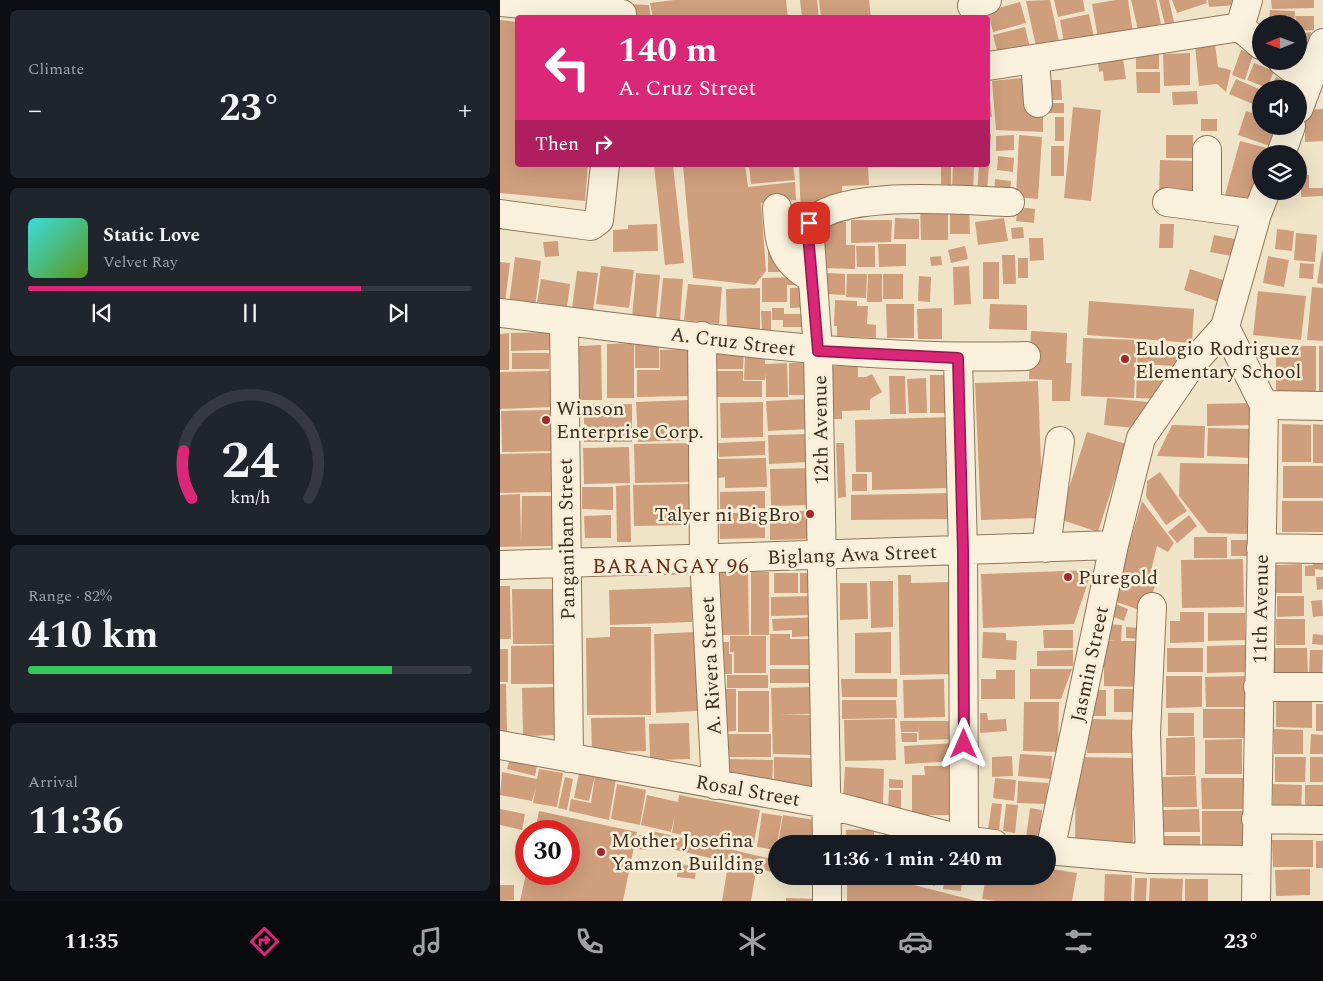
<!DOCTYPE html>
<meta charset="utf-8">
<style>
body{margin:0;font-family:Spectral,serif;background:#20242c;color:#f1f3f6;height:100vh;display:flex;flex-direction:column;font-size:19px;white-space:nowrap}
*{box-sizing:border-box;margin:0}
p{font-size:16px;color:#9ea1a6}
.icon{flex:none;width:28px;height:28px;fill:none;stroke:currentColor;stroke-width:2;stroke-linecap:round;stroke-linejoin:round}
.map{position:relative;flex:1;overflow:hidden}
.drawer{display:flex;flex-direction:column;gap:10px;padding:10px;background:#0d0f14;width:500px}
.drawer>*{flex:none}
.hud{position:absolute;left:15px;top:15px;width:475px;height:152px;border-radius:5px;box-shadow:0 5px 20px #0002;background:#db2777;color:#fff;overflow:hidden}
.needle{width:32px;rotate:269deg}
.fabs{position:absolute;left:752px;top:15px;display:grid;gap:10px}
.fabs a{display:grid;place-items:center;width:55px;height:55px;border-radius:50%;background:#171b24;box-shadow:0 5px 20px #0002;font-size:25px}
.speed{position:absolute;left:15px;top:820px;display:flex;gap:10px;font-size:25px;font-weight:700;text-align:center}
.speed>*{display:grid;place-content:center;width:65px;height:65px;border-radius:50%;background:#171b24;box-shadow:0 5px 20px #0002;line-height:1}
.speed .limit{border:8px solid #d22;background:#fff;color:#111}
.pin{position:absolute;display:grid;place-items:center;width:42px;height:42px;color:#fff;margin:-21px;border-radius:10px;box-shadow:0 2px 8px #0006}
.me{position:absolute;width:55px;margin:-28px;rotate:0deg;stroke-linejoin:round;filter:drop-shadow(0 0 4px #0008)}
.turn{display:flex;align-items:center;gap:18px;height:105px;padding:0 20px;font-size:22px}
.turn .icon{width:65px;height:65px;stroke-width:2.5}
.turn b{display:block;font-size:35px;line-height:42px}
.then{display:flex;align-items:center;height:48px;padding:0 20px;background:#0003;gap:10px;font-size:19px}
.big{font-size:38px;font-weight:700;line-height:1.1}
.drawer .card{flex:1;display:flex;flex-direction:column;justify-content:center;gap:8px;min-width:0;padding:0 18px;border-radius:8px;background:#20242c}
.drawer .dial{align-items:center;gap:0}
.dial svg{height:130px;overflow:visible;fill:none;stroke:#363941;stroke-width:7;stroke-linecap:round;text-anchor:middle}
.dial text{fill:#f1f3f6;stroke:none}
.song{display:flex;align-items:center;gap:15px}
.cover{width:60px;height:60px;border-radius:8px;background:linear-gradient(135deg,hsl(180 70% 55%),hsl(90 70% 35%))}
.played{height:5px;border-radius:2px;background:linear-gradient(90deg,#db2777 75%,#363941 75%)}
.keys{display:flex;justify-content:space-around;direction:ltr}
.heat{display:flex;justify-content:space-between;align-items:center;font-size:28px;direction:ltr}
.charge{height:8px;border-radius:4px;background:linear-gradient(90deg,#34c759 82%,#363941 0)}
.trip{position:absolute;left:268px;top:835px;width:288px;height:50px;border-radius:25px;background:#171b24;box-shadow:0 5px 20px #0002;font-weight:700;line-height:50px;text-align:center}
.tabs{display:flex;height:80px;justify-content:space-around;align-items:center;background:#090b0e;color:#9ea1a6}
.tabs .icon{width:35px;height:35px}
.tabs .on{color:#db2777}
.tabs b{font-size:22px;color:#f1f3f6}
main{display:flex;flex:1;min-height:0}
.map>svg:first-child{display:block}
.building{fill:#cf9f7d}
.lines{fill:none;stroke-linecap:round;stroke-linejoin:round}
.minor-casing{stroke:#8d765c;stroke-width:30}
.minor{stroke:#faf1dc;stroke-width:28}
.route-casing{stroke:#8e194d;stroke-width:12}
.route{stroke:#db2777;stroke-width:9}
.poi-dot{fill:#9e2a2b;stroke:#f7eed8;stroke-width:2}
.labels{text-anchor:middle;stroke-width:5;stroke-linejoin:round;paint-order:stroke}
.street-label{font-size:20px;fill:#3d2e20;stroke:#f7eed8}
.poi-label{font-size:20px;fill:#3d2e20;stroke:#f7eed8;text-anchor:start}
.neighbourhood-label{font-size:21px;letter-spacing:1px;fill:#6b2e1e;stroke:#f7eed8}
</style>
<main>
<section class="drawer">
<div class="card"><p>Climate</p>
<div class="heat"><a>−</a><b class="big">23°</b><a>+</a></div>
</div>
<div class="card">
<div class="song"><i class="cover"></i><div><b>Static Love</b><p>Velvet Ray</p></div></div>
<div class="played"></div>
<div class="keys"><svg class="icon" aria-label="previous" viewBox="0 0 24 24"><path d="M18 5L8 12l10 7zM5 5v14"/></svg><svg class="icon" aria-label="pause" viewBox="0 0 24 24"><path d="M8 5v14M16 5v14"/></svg><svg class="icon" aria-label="next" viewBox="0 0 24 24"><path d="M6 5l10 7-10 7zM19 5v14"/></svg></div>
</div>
<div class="card dial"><svg viewBox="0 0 100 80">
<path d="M14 69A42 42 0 1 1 86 69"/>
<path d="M14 69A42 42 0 0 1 9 40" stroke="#db2777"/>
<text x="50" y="56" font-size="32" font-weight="700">24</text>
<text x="50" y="72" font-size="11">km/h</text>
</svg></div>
<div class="card"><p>Range · 82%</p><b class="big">410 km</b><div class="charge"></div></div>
<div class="card"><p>Arrival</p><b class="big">11:36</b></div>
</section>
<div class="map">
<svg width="823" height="901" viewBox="0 0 823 901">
<rect width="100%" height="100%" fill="#f0e4c8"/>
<path class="building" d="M174 0H286L288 18H153L150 3Z
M300 0H317L319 18H302Z
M319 0H369L371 18H321Z
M550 0 559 41 536 46 526 1Z
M554 0H583L585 11 558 17Z
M616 0H628L633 32 598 38 592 4Z
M631 0H656L661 24 638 30Z
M659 0H669L674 22 665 25Z
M672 0H706L707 3 677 13Z
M708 0H735V5L709 7Z
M771 0H814V8L772 9Z
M520 2 526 23 493 32 488 11Z
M129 4 149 5 151 18H132Z
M770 10 795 11 794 24H769Z
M589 14 594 37 564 43 560 20Z
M795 16H814V30L799 31Z
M0 20 18 22V165H88L85 201 0 193Z
M525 27 530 48 498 55 493 35Z
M811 32 812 55 799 54V34Z
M715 44 718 67 731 70 726 92 717 84 699 86 695 46Z
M741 50 753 55 745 80 732 75Z
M690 53V85L664 86 663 54Z
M659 55V69H636V56Z
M623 59 626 79 604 81 603 71 599 72 598 62Z
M754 63 774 71 767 88 747 80Z
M636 72H660V93H637Z
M531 77 543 115V132L496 130 492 81Z
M776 77 795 86 794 89H770Z
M736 79 759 89 753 104 729 94Z
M542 80H561L562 100H542Z
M488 84 492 117H488Z
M697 91 698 104 673 105 672 92Z
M544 103H564V113H544Z
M573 107 601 110 591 201 564 198Z
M823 109V141L805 142V110Z
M746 111 761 116V126H776L770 146 738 135Z
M555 117H564V141H555Z
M701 119H717V131H701Z
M488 134H491L487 194H477L479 165H488Z
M514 135V150L496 151V136Z
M519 135 542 137 538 199 516 197Z
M666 135H693V158H666Z
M740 141 767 148 765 154H761V167L751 203 725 195Z
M551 146H564V176H551Z
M498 156 514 158 513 172 497 170Z
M660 160 693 161 692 196 659 195Z
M154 165H173L184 263 165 265Z
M183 165H245L248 187 295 182 296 200 261 203 266 271 255 285 193 278Z
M249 165H293L295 180 251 184Z
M299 165H368L369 185 342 186V201L301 218Z
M441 165H451V185L441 184Z
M453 165H474L473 194 452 193Z
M801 175H809V188H823V196L801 197Z
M495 179 511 181 510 195 494 194Z
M420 204H448V240H421Z
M450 204H469L470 234H450Z
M518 207 535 209 534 223 516 221Z
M395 218 419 219V239H394Z
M504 218 508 241 478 245 475 222Z
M351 220H392L391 242 351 243Z
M323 222H346V245H355V269L323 268Z
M157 224 158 251 113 252V230L128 229V225Z
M660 224H674L673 248H659Z
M523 227 524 238 512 239 511 228Z
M777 229 794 231 792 251 775 249Z
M796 233 817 235 815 262 794 260Z
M714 235 740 240 737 257 710 252Z
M529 238H543L544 260 530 261Z
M58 241 59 256 45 257 43 242Z
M378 244H406V266L379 267Z
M356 246H375V267H357Z
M465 246 468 259 451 263 448 250Z
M268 251H284L283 272H268Z
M822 252H823V284L817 283Z
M502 255H515L516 284H503Z
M441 256 442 265 431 266 430 257Z
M768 256 789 260 784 287 763 283Z
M15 257 41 261 34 315 8 311Z
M518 258H528V278H518Z
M0 262 10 263 5 303H0Z
M483 262H499V299H483Z
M800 263 814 264 813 279 799 278Z
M101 266 134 270 129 308 96 304Z
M469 266 471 304 454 305 453 267Z
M690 269 729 282 722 303 684 290Z
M77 271 98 273 93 311 72 308Z
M136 273 160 275 156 319 132 317Z
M327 273 345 274V295L327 294Z
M347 274H367L366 298 346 297Z
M368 274H382V302H367Z
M383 274H403V299H383Z
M419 276 431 277 430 302 418 301Z
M299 277 300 285H287V302H262V278Z
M163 278 183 279 180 321 159 320Z
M41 279 70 284 67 307 37 302Z
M188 284 222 287 219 324 184 320Z
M309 287V307L290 308V288Z
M812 287 823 288V341L807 340Z
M260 288V330L227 331 226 289Z
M758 291 806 296 801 340 753 335Z
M335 300 357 301V306H368L367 324 376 325V338L337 336V326H334Z
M589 301 694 309 692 343 587 335Z
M386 304H414V338H387Z
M490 304 527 305V330L489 329Z
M272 308H284V314H309V327H283V320H272Z
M442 308V339H418L417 309Z
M261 311H271V333H262Z
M531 331 567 333 566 363H572L570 401H552V380L529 379Z
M50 332V350L11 351V333Z
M9 333V370H0V334Z
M583 338 637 340 634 398 581 396Z
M134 343V398H107V344Z
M135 343H159V368H135Z
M638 343 677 345 676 366 637 364Z
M101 345 102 400H79L78 346Z
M776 346H816V398H784V391H776Z
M819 346H823V400H819Z
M214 348H244L243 369H214Z
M189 349V396L137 397V370H160V350Z
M12 353H49V369H12Z
M245 355H265V364L287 363 288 397H266V374L265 380H244Z
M289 363H309V395H289Z
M333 366H358V377H366L372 374 382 392 370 399V410L342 411V419H333Z
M637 367 666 368 665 399 636 398Z
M51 371 52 407 0 409V372Z
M214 371H243V381H262V397H213Z
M430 375H447V413H430Z
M389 376H405L406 414H390Z
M426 378 427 413H409L407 379Z
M538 381 543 518 481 520 475 383Z
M607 398 648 402 645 429 604 425Z
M307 399 309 429 268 431 266 401Z
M189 400 190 440 138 442 136 402Z
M263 402V437L221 438 220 403Z
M751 403 752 425 707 426V404Z
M132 404V442H84V405Z
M53 410 54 451 2 452 1 411Z
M451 417 452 488 372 490V472H356L355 420Z
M782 424 811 425V462H782Z
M813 424 823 425V463H813Z
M672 425 705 426 704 458 657 456Z
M708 428 754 429 753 458 707 456Z
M587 432 626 444 598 532 559 519Z
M310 434 309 462 269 464 268 435Z
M265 441V455L219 457 218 443Z
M195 443V482L135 483 134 444Z
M336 443H344L346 497 338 498Z
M129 447 130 483 84 484 83 448Z
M52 453 53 492 0 493V454Z
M266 458 267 487 225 488V477L218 478 217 459Z
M680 463 748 464 747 534 708 533 679 496Z
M783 466H823V498H783Z
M312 468 313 505 271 506 270 469Z
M660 472 687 511 666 525 646 497 647 481Z
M352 474H367V491H352Z
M191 484V525L134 526 133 485Z
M130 485 131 542H117L116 486Z
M82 487H113V510L82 509Z
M265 491V508L220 509V492Z
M453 493 454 519 351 520V495Z
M20 494 21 543 22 496H52V546L0 547V495Z
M642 501 674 543 668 552 657 546 649 579 621 573Z
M782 501H823V532H782Z
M270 511H311L312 539 270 540Z
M219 513H265V538L220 539Z
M111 515V538H85L84 516Z
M689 515 697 526 677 543 668 532Z
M694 537H727V558H694Z
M731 540H755V556H731Z
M743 559 744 607 682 608 681 560Z
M814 562H823V570L815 569V576H805V566L813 565Z
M802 564V593H776V565Z
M592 570 574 624 483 628 481 574Z
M248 571 249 635H219L218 572Z
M251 571 269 572V635H251Z
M274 573H298V593H274Z
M300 573H315L316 593H300Z
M398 575H411V583L454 582 456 674 400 675Z
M622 575 655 586 646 612 613 601Z
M816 577H823V589L817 590Z
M370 581H393V627L371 628Z
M340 583H367L368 619 340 620Z
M0 586H10L11 639H0Z
M191 587 192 622 110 625 109 590Z
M12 589H57L58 644H13Z
M315 596V615L271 616V597Z
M777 596H804V616L777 617Z
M822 600 823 616 813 617 811 601Z
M616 604 628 609 624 621 611 616Z
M680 612H704V642L670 643V621H680Z
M708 613H745V640L708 641Z
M317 617 318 636 292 637V630L273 631 272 619Z
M776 619H805V645H776Z
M606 624 622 625 621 641H639V687L604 686V641H616L605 640Z
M110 627H151V715H87L86 638 110 637Z
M626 627 642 628 641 639 626 638Z
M543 630H573V648H544Z
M195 632 198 711 156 713 154 634Z
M391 632V673H355V633Z
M483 632 506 633V640L517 641 516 660 482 658Z
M270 634H290V639H314V665H270Z
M813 634 823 635V645L812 644Z
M230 636H266V673H234V652H230Z
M217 642H229V654H232V674H217Z
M58 645V684H11V646Z
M745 645V672L707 673V646Z
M667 648H703V672H667Z
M774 648H807L808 677 774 678Z
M0 649H8V682H0Z
M573 650V666H537V651Z
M810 650H823L822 677 809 676Z
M270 669H314V683H270Z
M530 669H572L561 699H530Z
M496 670H515V699H481V679H496Z
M227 675H268V688H227Z
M666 676H702V707L666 708Z
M747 676V707H706L705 677Z
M341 679H397V697H342Z
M444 679 445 717 404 718 403 680Z
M0 684H6L7 731 0 732Z
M59 687 60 735 23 736 22 688Z
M312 687 313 714 280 715H314V755L273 754 271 688Z
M219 689H236V731L219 732Z
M614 689H637V712H614Z
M589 690H606V716H589Z
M238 691H269V732H238Z
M776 699H812V728L776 727Z
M342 700H396L397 718 342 719Z
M524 702H559L558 752 523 751Z
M816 704H823V731H816Z
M703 709H745V738H703Z
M480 713H487L488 720 506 719 507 731 480 733Z
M668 713H694V736H668Z
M145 717 146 751 92 752 91 718Z
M395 719 396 760 345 761 344 720Z
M588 719 637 720 636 753H587Z
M400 721H458V739L419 740 418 725V732H401Z
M189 723 190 759 150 760 149 724Z
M774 729 803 730V754H774Z
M401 733H417V742H402Z
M224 734H271V757H225Z
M811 734 823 735V754H810Z
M695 737V775H666V738Z
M742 739V774H705V740Z
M456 743 457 761 405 764 404 746Z
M11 754 38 760 35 776 7 769Z
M520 754 552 756 551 779 518 776Z
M512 756 513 776 492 777V757Z
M274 757 314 758V790H274Z
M576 757 634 758 633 849H575Z
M775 757H806L805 782H775Z
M810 757H823V782H810Z
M229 759 273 760 272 788 228 787Z
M424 766H450L451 815H412V775H425Z
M345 767 384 769 383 804 343 802Z
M80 768 96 771 89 801 74 798Z
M39 769 63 773 57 807 33 803 36 787 32 801 0 795 2 772 37 779Z
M95 776 116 779 109 820 69 811 71 799 91 803Z
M696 776 697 807H662V777Z
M65 777 73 779 67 810 58 808Z
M495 778 516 780 514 801 493 798Z
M701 778H745V809H702Z
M389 779 403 780V788H389Z
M518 781 548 783 547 804 517 803Z
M117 784 146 790 140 825 111 819Z
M773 784 802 785 801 812 773 811Z
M805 785H823V813H805Z
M389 790H401V809H388Z
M147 795 178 802 179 795 260 810 253 848 172 833 175 815 171 832 141 825Z
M492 803 502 804 499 830 488 829Z
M506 804 518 805 515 833 503 831Z
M530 808 542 810 539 840 526 838Z
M0 809 25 814 22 830 0 825Z
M699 809 700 832H663V810Z
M39 811 137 832 123 901H20L26 874H69V831H35Z
M702 811H743V855L702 856Z
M262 813 282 816 276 850 257 847Z
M283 815 321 821 318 844H278Z
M374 829V844H346V830Z
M152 831 276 860V873L149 844Z
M139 835 148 836 146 850 137 849Z
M663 836H700V854L663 855Z
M377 838 396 840V844H377Z
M772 840H813V867H773Z
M816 841H823V868H816Z
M178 864 196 866 195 879 177 877Z
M228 865 256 871 251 901H222Z
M546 868 577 873 572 901H495L482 899 486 876H546Z
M810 869V895L776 896 775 870Z
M605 874 632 875 631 901H604Z
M400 876H438L435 886Z
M445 876H463L461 891 443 889Z
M635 878H647L646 901H634Z
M650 878 683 879 682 901H649Z
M347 879 394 880 477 901H347Z
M685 879H708V901H685Z
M0 885H14V900L0 901Z
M286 898 317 899V901H286Z"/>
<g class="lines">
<g class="minor-casing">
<path id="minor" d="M0 2 122 14V18
M472 6 487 0
M740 27 748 0
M535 59 538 103
M782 61 809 81
M488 66 740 27 761 45
M799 108 823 43
M781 154 791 126
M667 202 757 214
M707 206V150
M277 208C279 241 280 261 312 278
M0 214 91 226 99 220 105 165
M0 313C175 334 350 361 526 356
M64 321 69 758
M725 327 764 405 756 901
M202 336 204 558 216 785
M458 358 463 551 464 840
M764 405 823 406
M546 548 560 441
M761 548 823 549
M0 565 614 545
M758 687H823
M0 745 327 804 464 840 494 844
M756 819 823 820
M327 844 318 351 309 225C335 188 467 201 510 202
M546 850 650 859 756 860
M550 851 614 545 641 438 692 364 725 327 757 214 766 191
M650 859 646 733 652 607
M327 901V876"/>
</g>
<use href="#minor" class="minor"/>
</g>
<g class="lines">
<g class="route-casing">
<path id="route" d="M309 223 308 234 318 351 458 358 463 551 464 744"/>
</g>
<use href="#route" class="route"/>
</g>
<g class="poi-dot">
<circle cx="625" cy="359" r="5"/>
<circle cx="46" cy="420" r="5"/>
<circle cx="310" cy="514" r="5"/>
<circle cx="568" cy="577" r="5"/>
<circle cx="101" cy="852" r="5"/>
</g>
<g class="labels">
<g class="street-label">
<text transform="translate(233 341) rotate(7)" y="7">A. Cruz Street</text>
<text transform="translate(320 430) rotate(-91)" y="7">12th Avenue</text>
<text transform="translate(66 539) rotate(-91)" y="7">Panganiban Street</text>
<text transform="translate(352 554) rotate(-2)" y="7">Biglang Awa Street</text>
<text transform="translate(760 609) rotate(-89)" y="7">11th Avenue</text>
<text transform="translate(589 664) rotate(-78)" y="7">Jasmin Street</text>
<text transform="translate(210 666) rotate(-93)" y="7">A. Rivera Street</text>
<text transform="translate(248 790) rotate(10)" y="7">Rosal Street</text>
</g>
<g class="poi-label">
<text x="635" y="355">Eulogio Rodriguez<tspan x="635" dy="23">Elementary School</tspan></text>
<text x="56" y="415">Winson<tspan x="56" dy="23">Enterprise Corp.</tspan></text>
<text x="300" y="521" text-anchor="end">Talyer ni BigBro</text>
<text x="578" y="584">Puregold</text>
<text x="111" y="847">Mother Josefina<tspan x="111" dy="23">Yamzon Building</tspan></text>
</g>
<g class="neighbourhood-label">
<text x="171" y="573">BARANGAY 96</text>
</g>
</g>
</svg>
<div class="fabs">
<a><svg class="needle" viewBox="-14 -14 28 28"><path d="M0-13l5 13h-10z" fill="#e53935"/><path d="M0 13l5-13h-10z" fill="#9ea1a6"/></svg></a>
<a><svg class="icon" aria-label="sound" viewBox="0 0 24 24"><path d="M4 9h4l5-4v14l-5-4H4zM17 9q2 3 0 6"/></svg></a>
<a><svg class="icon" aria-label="layers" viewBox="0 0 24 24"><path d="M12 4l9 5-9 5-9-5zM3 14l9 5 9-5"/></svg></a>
</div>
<div class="speed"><div class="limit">30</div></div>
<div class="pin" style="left:309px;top:223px;background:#d93025"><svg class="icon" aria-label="arrive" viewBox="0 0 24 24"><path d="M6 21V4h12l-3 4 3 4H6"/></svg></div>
<svg class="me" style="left:464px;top:744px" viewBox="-20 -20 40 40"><path d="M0-17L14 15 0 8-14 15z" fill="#db2777" stroke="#fff" stroke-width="4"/></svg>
<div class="trip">11:36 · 1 min · 240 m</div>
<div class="hud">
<div class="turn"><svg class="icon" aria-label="left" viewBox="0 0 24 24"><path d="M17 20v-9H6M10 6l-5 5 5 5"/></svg><div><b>140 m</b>A. Cruz Street</div></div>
<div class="then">Then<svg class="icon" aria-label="right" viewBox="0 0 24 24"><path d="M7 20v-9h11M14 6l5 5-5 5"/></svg></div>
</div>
</div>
</main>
<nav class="tabs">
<b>11:35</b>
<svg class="icon on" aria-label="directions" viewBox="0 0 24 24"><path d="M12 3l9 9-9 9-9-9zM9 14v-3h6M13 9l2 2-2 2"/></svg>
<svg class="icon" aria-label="music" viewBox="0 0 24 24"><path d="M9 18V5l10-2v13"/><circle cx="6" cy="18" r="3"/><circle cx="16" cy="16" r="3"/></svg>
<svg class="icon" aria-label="phone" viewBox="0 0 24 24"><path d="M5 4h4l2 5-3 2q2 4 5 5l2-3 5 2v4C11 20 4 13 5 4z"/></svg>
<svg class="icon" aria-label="climate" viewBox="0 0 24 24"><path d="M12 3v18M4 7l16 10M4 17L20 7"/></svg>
<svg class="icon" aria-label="car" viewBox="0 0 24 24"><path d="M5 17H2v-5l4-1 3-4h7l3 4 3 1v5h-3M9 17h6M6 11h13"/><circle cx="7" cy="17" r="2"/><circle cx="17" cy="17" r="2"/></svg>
<svg class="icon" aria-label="filters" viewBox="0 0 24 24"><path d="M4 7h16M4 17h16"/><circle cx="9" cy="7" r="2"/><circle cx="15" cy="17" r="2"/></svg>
<b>23°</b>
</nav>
